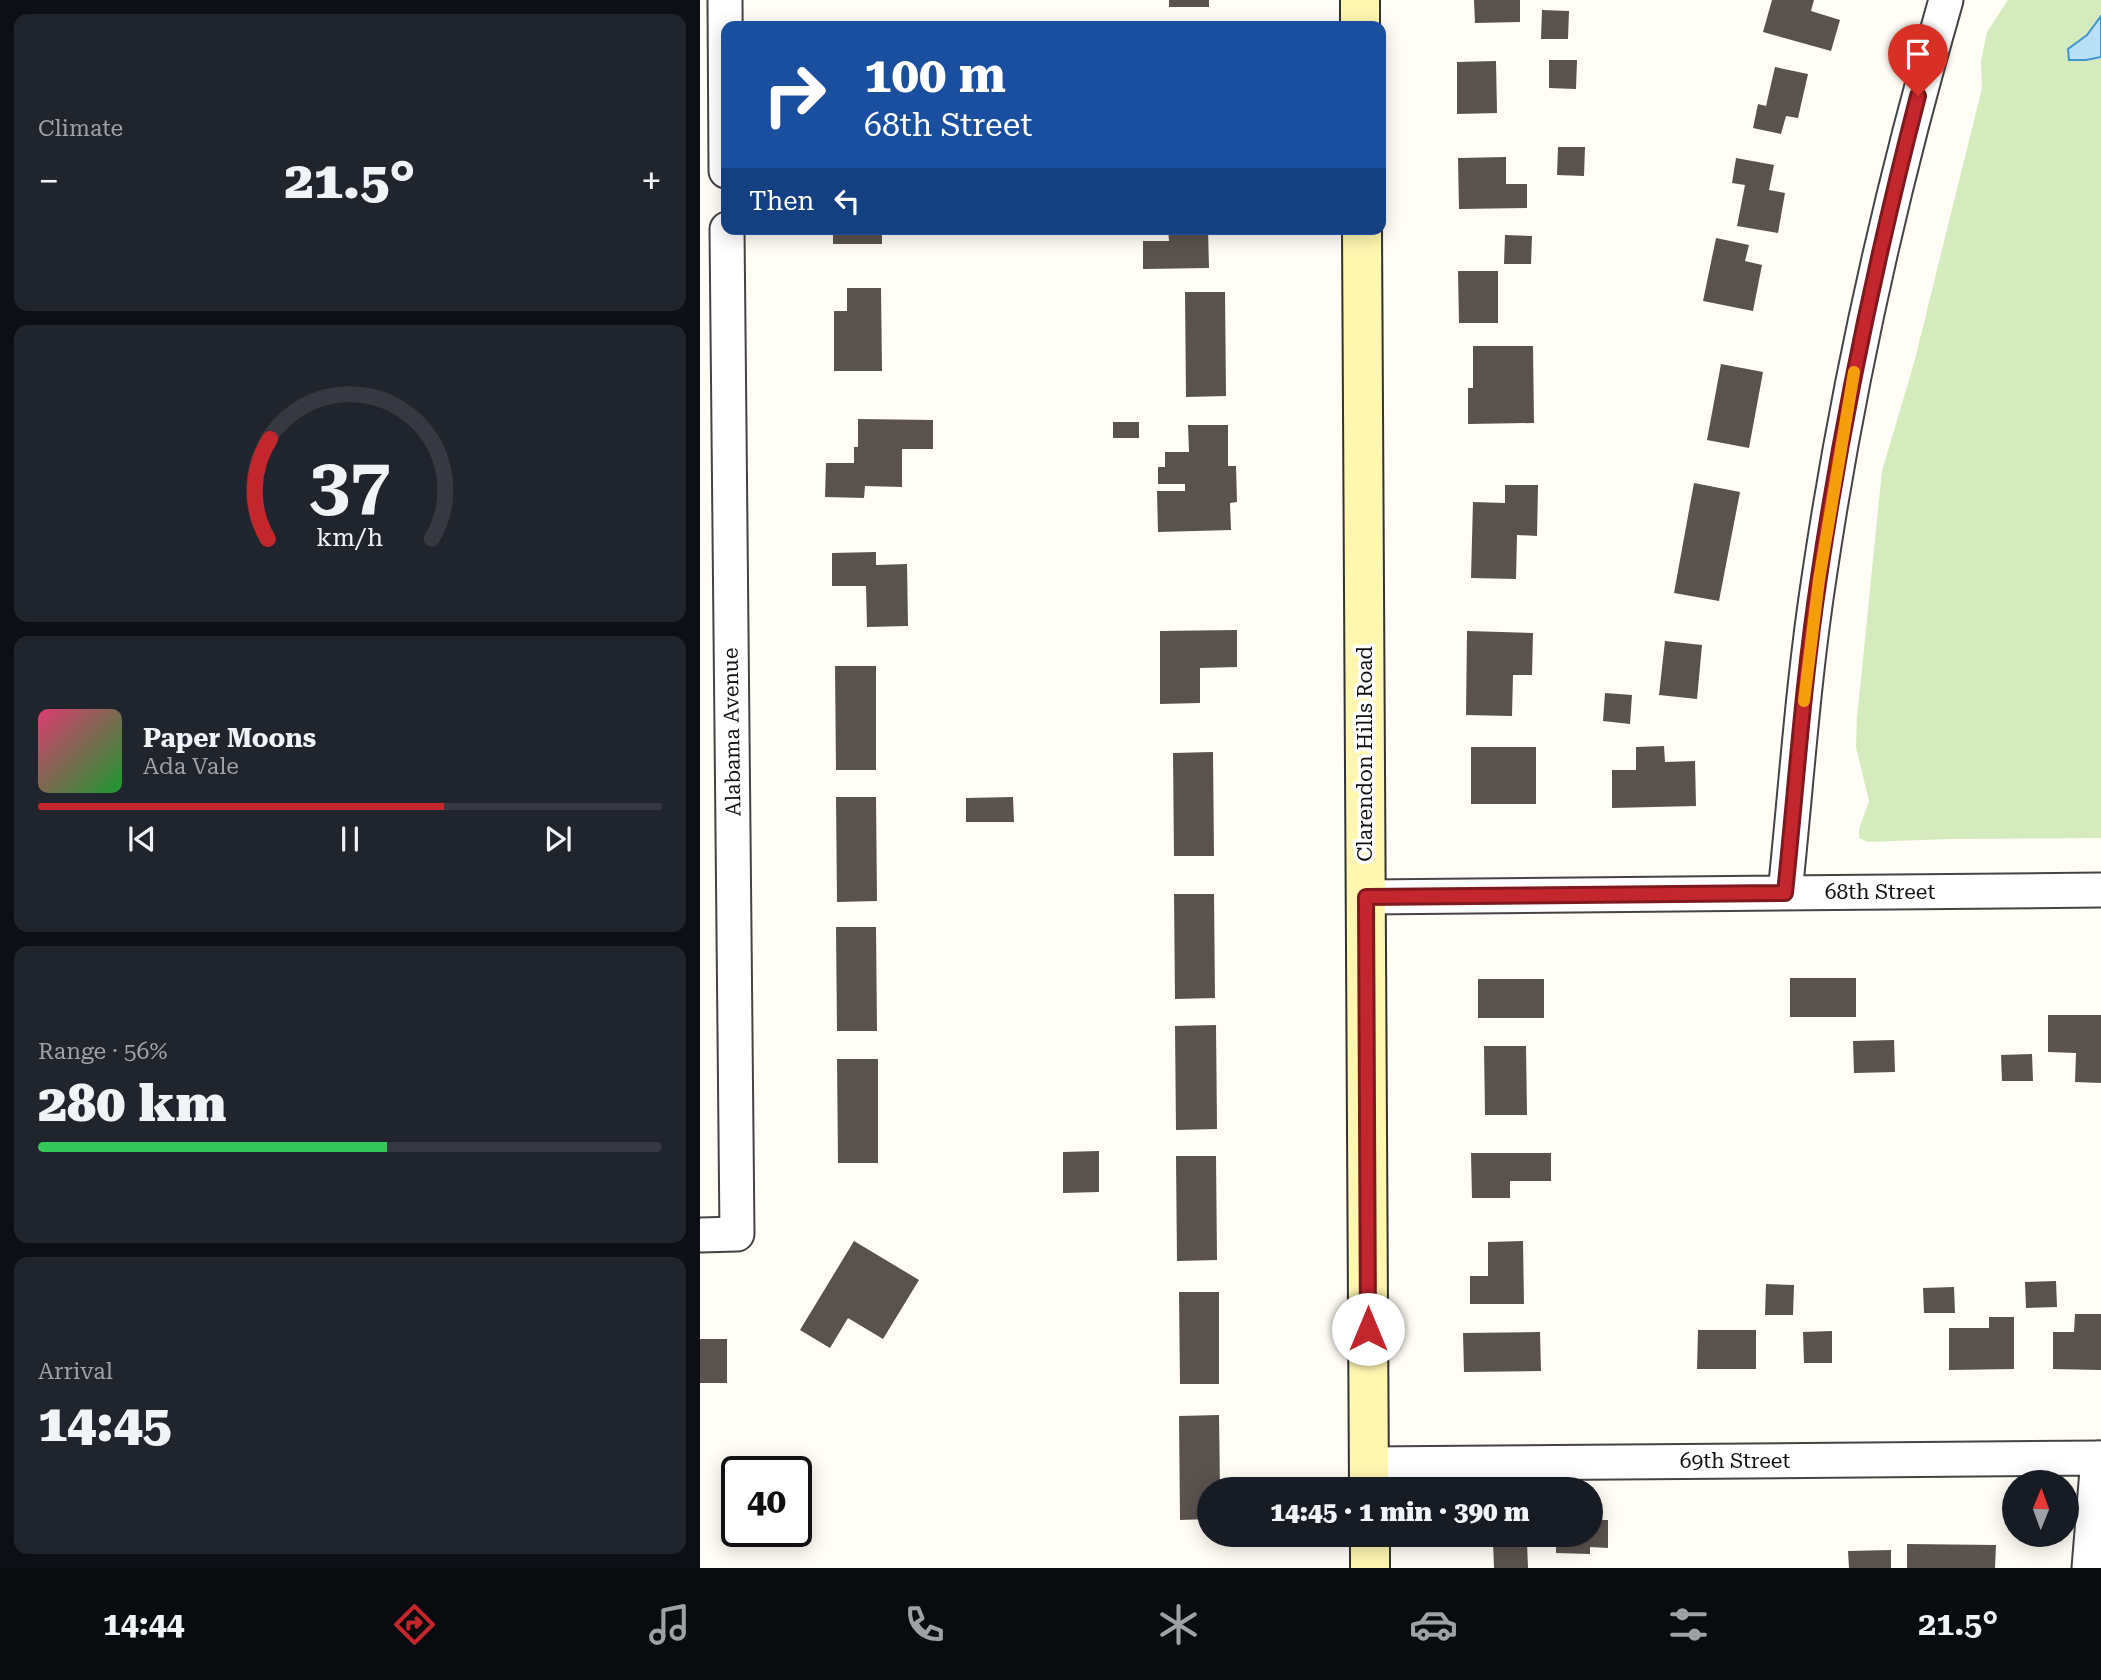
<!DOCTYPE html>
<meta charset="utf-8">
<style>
body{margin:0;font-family:"Roboto Serif",serif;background:#20242c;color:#f1f3f6;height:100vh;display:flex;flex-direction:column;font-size:26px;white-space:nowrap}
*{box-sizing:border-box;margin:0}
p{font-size:23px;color:#9ea1a6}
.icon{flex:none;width:38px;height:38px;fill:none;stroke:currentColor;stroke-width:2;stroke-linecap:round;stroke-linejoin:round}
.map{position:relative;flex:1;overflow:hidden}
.sheet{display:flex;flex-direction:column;gap:14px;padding:14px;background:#0d0f14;width:700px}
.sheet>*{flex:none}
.guide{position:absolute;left:21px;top:21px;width:665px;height:214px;border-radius:14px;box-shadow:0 4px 18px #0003;background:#1a4fa0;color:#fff;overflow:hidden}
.needle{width:46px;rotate:1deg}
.buttons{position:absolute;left:1302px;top:1470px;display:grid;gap:14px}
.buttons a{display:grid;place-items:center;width:77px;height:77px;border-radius:50%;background:#171b24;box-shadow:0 4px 18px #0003;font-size:35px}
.speed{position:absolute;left:21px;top:1456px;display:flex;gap:14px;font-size:35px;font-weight:700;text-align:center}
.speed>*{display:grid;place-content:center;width:91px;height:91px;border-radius:50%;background:#171b24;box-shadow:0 4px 18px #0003;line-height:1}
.speed .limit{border:4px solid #111;border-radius:10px;background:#fff;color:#111}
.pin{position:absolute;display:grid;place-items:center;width:60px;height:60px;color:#fff;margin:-72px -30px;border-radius:50% 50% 50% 0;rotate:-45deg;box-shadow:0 0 7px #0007}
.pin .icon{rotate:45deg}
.me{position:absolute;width:77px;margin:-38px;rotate:0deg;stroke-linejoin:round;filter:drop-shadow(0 0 5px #0008)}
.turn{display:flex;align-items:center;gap:24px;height:147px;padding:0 28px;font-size:32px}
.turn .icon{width:91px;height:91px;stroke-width:2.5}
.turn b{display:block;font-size:49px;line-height:60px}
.then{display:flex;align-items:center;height:66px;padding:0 28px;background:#0003;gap:14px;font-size:26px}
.big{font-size:52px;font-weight:800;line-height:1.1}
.sheet .widget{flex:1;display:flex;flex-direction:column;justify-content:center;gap:10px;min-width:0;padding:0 24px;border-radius:14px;background:#20242c}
.sheet .dial{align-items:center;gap:0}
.dial svg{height:182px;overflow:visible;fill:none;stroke:#363941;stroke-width:7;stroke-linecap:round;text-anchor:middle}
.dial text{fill:#f1f3f6;stroke:none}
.song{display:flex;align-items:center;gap:21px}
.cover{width:84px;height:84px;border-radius:10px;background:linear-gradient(135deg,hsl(340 70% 55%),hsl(130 70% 35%))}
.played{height:7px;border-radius:4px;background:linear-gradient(90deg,#c4262e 65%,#363941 65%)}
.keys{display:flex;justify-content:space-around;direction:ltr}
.heat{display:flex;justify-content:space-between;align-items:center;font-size:38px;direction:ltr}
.charge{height:10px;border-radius:5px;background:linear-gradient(90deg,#34c759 56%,#363941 0)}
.trip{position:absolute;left:497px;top:1477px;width:406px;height:70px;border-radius:35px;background:#171b24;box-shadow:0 4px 18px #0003;font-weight:800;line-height:70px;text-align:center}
.menu{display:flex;height:112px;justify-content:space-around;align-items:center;background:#090b0e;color:#9ea1a6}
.menu .icon{width:49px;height:49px}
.menu .selected{color:#c4262e}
.menu b{font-size:32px;color:#f1f3f6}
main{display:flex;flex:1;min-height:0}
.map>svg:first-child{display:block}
.green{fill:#d5ebbd}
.water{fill:#b9e0f7;stroke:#3f96cf;stroke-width:2}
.building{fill:#5a524d}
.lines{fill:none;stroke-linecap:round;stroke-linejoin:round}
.street-casing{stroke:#444;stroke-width:37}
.secondary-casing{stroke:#333;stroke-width:42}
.street{stroke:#fff;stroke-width:33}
.secondary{stroke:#fff6b0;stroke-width:38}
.route-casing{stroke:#7f191e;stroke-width:18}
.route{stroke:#c4262e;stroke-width:12}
.slow{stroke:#f59e0b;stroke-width:12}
.labels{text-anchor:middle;stroke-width:7;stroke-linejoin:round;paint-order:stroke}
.street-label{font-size:21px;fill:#111;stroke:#fff}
</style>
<main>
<section class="sheet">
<div class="widget"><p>Climate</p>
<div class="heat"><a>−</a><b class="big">21.5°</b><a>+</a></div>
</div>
<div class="widget dial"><svg viewBox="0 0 100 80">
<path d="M14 69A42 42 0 1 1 86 69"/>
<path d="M14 69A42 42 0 0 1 15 25" stroke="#c4262e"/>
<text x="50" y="56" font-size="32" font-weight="700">37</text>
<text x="50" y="72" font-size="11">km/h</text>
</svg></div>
<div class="widget">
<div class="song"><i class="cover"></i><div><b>Paper Moons</b><p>Ada Vale</p></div></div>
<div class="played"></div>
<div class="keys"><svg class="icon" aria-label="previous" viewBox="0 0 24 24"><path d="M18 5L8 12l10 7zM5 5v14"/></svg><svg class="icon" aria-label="pause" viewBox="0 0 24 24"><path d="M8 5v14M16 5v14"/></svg><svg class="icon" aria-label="next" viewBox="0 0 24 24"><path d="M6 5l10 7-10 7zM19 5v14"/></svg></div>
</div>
<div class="widget"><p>Range · 56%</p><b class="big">280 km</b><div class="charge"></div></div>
<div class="widget"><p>Arrival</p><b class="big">14:45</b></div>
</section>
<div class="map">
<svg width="1401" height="1568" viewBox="0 0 1401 1568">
<rect width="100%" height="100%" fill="#fffdf5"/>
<path class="green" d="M1308 0H1401V838L1248 839 1168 842 1159 838V829L1169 801 1156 747 1157 718 1182 471 1214 363 1282 88 1281 61 1287 32Z"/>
<path class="water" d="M1401 16V57L1386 60H1369L1368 49 1387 35Z"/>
<path class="building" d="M469 0H509V7H469Z
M774 0H820V22L775 23Z
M1072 0H1114L1111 11 1140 20 1131 51 1063 32Z
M842 10 869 11 868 39H841Z
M142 21H174V26H142Z
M849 60H877L876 89 849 88Z
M796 61 797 113 757 114V62Z
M1075 67 1108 74 1098 118 1086 116 1081 134 1053 128 1058 104 1066 106Z
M858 147H885L884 176 857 175Z
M806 157V184H827V208L759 209 758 158Z
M1036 158 1074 165 1069 190 1085 193 1078 233 1037 226 1045 185 1032 183Z
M133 229H182V244H133Z
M468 229H508L509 268 443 269V241H469Z
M805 235 832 236 831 264H804Z
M1016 238 1049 245 1045 261 1062 265 1053 311 1003 301Z
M758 271H798V323H759Z
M147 288H181L182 371H134V311H147Z
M485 292H525L526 396 486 397Z
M773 346H833L834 423 768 424V388H773Z
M1021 364 1063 372 1049 448 1007 440Z
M158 419 233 420V449H202V487L165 486 164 498 125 497 126 463H154V447H158Z
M413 422H439V438H413Z
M488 425H528V466H536L537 502 530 503 531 530 458 532 457 491H485V484H458V467H465V452H489Z
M994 483 1040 492 1019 601 974 593Z
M805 485H838L837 536 817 535 816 579 771 578 773 502 805 503Z
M176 552V565L207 564 208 626 167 627 166 586H132V553Z
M537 630V667L500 668V703L460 704V631Z
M767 631 833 633 832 675H813L812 716 766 715Z
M965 641 1002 645 997 699 959 695Z
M135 666H176V770H136Z
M905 693 932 695 930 724 903 721Z
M964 746 965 762 995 761 996 806 912 808V770H936V747Z
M771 747H836V804H771Z
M513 752 514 856H474L473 753Z
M136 797H176L177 901 137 902Z
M313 797 314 822H266V798Z
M474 894H514L515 998 475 999Z
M136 927H176L177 1031H137Z
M1090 978H1156V1017H1090Z
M778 979H844V1018H778Z
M1348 1015H1401V1083L1375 1082 1376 1053 1348 1052Z
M516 1025 517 1129 476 1130 475 1026Z
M1194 1040 1195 1072 1154 1073 1153 1041Z
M784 1046H826L827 1115H785Z
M1332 1054 1333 1081H1302L1301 1055Z
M137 1059H178V1163H138Z
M399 1151V1192L363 1193V1152Z
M771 1153H851V1181H810V1198H772Z
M476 1156H516L517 1260 477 1261Z
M154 1241 219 1280 183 1339 148 1318 130 1348 100 1330Z
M823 1241 824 1304H770V1276H788V1242Z
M1356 1281 1357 1307 1326 1308 1325 1282Z
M1066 1284 1094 1285 1093 1315H1065Z
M1254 1287 1255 1313H1224L1223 1288Z
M479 1292H519V1384H480Z
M1375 1314H1401V1370L1353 1369V1332H1374Z
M1289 1317H1314V1369L1249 1370V1328H1289Z
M998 1330H1056V1369H997Z
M1132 1331V1363H1104L1103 1332Z
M840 1332 841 1371 764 1372 763 1333Z
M0 1339H27V1383H0Z
M519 1415 520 1489H509V1519L480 1520 479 1416Z
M891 1520H908V1548L890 1547V1554L856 1553V1535H891Z
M793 1542H827L828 1568H794Z
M1207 1544 1296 1545 1295 1568H1207Z
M1191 1550V1568H1149L1148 1551Z"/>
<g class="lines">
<g class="street-casing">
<path id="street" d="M25 0 26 171
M1085 893C1096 788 1103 682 1119 578 1148 382 1191 190 1246 0
M666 897 1401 890
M0 1235 37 1234 27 229
M669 1464 1401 1458
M1389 1568 1398 1458"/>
</g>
<g class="secondary-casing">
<path id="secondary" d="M660 0V26
M662 229 669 1489
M670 1535V1568"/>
</g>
<use href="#street" class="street"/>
<use href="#secondary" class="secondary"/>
</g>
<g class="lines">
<g class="route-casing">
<path id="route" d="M668 1329 666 897 1085 893C1096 788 1103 682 1119 577 1143 415 1177 255 1218 96"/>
</g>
<use href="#route" class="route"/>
<path class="slow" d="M1104 701 1119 580 1154 372"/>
</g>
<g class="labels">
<g class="street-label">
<text transform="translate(32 732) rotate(-91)" y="7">Alabama Avenue</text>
<text transform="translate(665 754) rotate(-90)" y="7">Clarendon Hills Road</text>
<text x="1180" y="899">68th Street</text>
<text x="1035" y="1468">69th Street</text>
</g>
</g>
</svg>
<div class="buttons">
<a><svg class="needle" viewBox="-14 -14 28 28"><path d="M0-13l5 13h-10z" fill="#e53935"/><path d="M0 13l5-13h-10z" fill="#9ea1a6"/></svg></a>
</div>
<div class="speed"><div class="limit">40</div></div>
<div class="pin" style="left:1218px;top:96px;background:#d93025"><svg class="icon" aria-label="arrive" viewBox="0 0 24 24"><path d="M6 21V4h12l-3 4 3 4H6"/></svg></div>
<svg class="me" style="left:668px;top:1329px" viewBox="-20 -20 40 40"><circle r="19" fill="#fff"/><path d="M0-13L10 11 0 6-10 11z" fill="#c4262e"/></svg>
<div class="trip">14:45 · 1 min · 390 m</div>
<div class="guide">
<div class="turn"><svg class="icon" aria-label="right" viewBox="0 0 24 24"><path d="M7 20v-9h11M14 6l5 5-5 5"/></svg><div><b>100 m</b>68th Street</div></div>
<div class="then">Then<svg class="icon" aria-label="left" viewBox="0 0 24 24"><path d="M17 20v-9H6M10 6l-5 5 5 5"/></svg></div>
</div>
</div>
</main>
<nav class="menu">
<b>14:44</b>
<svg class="icon selected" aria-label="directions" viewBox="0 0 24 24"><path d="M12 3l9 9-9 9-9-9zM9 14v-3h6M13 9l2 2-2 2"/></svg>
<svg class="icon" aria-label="music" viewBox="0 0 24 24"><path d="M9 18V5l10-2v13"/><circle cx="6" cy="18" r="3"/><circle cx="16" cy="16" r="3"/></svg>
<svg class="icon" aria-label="phone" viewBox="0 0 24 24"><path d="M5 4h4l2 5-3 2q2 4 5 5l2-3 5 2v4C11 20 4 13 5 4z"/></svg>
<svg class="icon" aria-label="climate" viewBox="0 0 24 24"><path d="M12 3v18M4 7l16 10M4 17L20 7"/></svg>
<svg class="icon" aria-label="car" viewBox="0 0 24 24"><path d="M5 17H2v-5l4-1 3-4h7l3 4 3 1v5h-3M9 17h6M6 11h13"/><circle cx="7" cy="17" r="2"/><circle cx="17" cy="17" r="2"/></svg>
<svg class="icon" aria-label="filters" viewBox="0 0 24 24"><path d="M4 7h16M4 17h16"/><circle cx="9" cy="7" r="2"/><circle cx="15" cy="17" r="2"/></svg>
<b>21.5°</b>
</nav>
